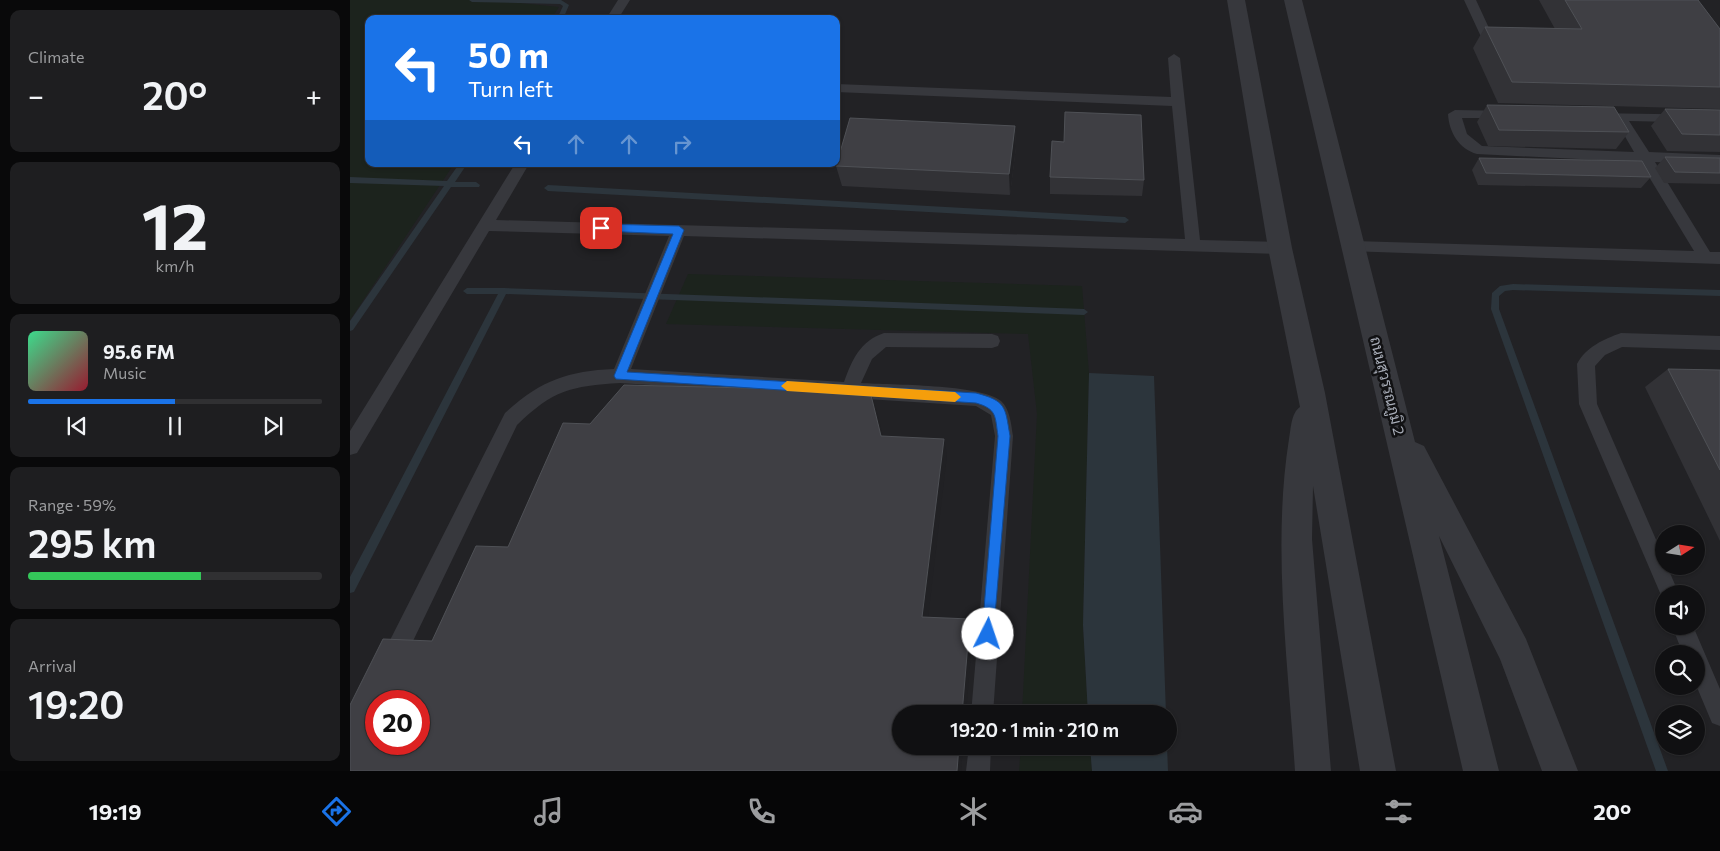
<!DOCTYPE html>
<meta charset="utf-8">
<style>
body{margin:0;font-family:Commissioner,Sarabun,sans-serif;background:#1e1e20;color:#f1f3f6;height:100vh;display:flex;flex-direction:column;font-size:19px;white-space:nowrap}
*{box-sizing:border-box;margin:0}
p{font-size:16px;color:#9c9d9f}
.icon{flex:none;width:28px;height:28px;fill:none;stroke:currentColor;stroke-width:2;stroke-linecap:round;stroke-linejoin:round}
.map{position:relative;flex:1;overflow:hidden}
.panel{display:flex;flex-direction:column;gap:10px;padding:10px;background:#09090a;width:350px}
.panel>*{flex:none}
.guide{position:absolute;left:15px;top:15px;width:475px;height:152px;border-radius:10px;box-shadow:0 1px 4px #0004,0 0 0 1px #303032;background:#1a73e8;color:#fff;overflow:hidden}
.needle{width:32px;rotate:78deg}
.fabs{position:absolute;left:1305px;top:525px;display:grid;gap:10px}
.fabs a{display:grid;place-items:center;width:50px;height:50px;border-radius:50%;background:#101012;box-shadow:0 1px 4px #0004,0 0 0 1px #303032;font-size:25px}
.speed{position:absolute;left:15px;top:690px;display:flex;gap:10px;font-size:25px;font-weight:700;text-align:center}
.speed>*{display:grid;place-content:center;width:65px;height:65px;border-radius:50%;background:#101012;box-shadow:0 1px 4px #0004,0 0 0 1px #303032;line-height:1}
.speed .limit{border:8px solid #d22;background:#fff;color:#111}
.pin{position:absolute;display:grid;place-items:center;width:42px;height:42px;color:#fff;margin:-21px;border-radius:10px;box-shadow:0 2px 8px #0006}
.me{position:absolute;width:55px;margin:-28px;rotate:4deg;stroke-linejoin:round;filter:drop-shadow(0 0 4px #0008)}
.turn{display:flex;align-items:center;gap:18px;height:105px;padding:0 20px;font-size:22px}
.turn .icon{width:65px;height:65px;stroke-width:2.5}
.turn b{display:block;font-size:35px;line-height:42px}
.lanes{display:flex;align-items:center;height:48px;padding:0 20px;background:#0003;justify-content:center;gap:25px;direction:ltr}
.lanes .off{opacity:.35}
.big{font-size:38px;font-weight:600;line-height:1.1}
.panel .widget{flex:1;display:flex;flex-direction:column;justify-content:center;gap:8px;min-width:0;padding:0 18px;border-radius:10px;background:#1e1e20}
.panel .dial{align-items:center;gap:0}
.dial b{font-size:65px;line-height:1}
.song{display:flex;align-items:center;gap:15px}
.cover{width:60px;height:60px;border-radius:8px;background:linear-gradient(135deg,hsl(150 70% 55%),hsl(350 70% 35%))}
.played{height:5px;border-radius:2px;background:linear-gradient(90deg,#1a73e8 50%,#303032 50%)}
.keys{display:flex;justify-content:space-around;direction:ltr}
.heat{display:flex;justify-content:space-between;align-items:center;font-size:28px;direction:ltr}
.charge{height:8px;border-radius:4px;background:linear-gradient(90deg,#34c759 59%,#303032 0)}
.trip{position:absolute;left:542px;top:705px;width:285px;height:50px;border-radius:25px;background:#101012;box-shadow:0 1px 4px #0004,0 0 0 1px #303032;font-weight:600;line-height:50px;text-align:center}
.tabs{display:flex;height:80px;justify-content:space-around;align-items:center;background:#060607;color:#9c9d9f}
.tabs .icon{width:35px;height:35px}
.tabs .on{color:#1a73e8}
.tabs b{font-size:22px;color:#f1f3f6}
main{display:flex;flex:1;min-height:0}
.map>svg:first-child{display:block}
.built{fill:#222225;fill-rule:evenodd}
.green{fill:#1c231d}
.water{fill:#2c353c}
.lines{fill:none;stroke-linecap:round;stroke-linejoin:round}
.stream{fill:#2c353c;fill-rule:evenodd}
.service{fill:#37383d;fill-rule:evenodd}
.minor{fill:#37383d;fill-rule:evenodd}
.wall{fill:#323236}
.shaded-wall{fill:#212124}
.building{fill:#3f3f44;stroke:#4f5156;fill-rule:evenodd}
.route{fill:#1a73e8;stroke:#114b97}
.slow{fill:#f59e0b}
.labels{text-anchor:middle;stroke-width:5;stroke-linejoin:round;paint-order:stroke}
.street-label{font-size:15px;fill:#a8adb8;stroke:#111113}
</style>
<main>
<section class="panel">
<div class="widget"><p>Climate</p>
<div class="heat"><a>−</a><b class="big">20°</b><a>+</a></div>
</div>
<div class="widget dial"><b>12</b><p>km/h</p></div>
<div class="widget">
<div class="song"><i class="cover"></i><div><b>95.6 FM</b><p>Music</p></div></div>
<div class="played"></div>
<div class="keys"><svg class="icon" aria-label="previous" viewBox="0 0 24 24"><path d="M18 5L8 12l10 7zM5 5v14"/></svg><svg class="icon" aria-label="pause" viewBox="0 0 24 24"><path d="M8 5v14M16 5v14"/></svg><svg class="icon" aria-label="next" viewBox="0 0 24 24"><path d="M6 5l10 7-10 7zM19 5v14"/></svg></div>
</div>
<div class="widget"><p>Range · 59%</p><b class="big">295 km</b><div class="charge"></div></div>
<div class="widget"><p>Arrival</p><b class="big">19:20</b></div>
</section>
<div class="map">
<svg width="1370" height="771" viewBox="0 0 1370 771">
<rect width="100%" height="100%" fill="#161618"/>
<path class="built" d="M0 0H1370V771H0ZM19 19H486V164H19ZM1314 534H1346V566H1314ZM1314 594H1346V626H1314ZM1314 654H1346V686H1314ZM26 701H69V744H26ZM551 714H819V746H551ZM1314 714H1346V746H1314Z"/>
<path class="green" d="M0 0H141L209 7 201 19H19V164H104L0 320Z
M338 274 732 286 739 373 733 625 738 714H672L687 414 678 334 316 324Z
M671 746H740L742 771H669Z"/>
<path class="water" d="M739 373 804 376 816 714H738L733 625Z
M740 746H817L818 771H742Z"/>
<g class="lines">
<path class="stream" d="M119 0H211L219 5 213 19H207L213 6 210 4 122 2Z
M109 164H117L105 182H126L130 185 129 187H101L3 330 0 331V321L94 186 0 183V177L97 181Z
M198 185 775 217 779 220 775 223 198 191 194 188Z
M1163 284 1370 290V296L1163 290 1155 291 1149 296V309L1318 771H1306L1141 309 1142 293 1150 286Z
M117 288H154L734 309 738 312 734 315 156 294 4 592 0 593V577L148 294H117L113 291Z"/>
<path class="service" d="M268 0H280L268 19H256Z
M1114 0H1126L1145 41 1143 44H1135L1133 41Z
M824 54 830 58 850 240 930 242 935 244 938 248 935 252 930 254 334 236 281 369 494 382C502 360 510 341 534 333L642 334 648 336 650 341 648 346 642 348 536 347 522 359 511 383C540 385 631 384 651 401 660 409 661 424 663 436L643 714H621L645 436 641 415 626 406 270 383C221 386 203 390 167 425L50 668 42 671 34 668 31 660 34 652 155 413C190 381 217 371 264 369L319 236 139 231 7 453 0 455V431L165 164H179L146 220 835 239 822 106 486 92V84L821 97 818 58Z
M1105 110 1160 111 1162 114 1155 118H1112L1117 134 1132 146 1284 152 1266 121 1241 119 1239 116 1241 113 1370 115V123L1279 121 1299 152 1370 155V165L1305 162 1360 252H1370V264L998 251 995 247 998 243 1003 241 1344 251 1290 162 1127 154C1109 149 1099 132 1098 114Z
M1271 333 1370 336V350L1272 347 1255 355 1245 366 1247 404 1314 558V566H1317L1329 594H1314V602L1229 404 1227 364C1236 347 1254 339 1271 333Z
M1322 626H1343L1370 689V726L1362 723 1346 685V654H1333Z
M619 746H641L640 771H616Z"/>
<path class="minor" d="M877 0H895L942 248 975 393 1046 771H1010L963 486 962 539 981 771H945C938 662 922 546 939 439 941 429 941 413 950 407L918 248Z
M934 0H952L1065 442 1074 446 1176 639 1228 771H1192L1150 659 1089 536 1149 771H1113Z"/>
</g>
<path class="wall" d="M1189 0H1348L1370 29V109L1148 103 1123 48 1135 27 1205 29Z
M1137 105 1279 132 1266 149 1138 146 1127 122Z
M1315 109 1370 110V152L1317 151 1301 126Z
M665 126 666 147 660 195 492 186 486 166Z
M1315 157 1370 158V184L1314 183 1305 168Z
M1129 158 1301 177 1291 188 1128 185 1122 170Z
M700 177 794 180 792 196 700 194Z
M1318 369 1370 370V541L1295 387Z"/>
<path class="shaded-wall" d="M665 126 666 147 660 195 659 174Z
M520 391 526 408 537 452 531 436Z
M594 439 597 455 577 627 572 617Z
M620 619 623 629 616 714H612Z
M609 746H613L611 771H607Z"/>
<path class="building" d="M1215 0H1348L1370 29V87L1162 82 1135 27 1232 29Z
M1137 105 1264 107 1279 132 1149 130Z
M1315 109 1370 110V135L1332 134Z
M715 112 791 115 794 180 700 177 702 141 714 142Z
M500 118 665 126 659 174 486 166Z
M1315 157 1370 158V173L1325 172Z
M1129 158 1292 161 1301 177 1136 173Z
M1318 369 1370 370V470Z
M274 385 520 391 531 436 594 439 572 617 620 619 612 714H551V746H609L607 771H0V705L33 639 82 641 126 546 158 547 213 423 240 424ZM26 701H69V744H26Z"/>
<path class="route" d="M251 224 329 226 334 230 277 372 626 393C656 401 655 406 660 436L643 639 638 641 634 639 632 634 648 436C645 416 647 409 626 403L266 379 264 376 323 234 251 231 246 228Z"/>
<path class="slow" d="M437 381 605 392 611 397 605 402 437 391 431 386Z"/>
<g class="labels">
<g class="street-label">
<text transform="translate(1037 386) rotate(76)" y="5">ถนนสุวรรณภูมิ 2</text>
</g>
</g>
</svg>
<div class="fabs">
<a><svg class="needle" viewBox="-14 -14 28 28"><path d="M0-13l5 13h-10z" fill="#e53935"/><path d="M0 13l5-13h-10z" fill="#9c9d9f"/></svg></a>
<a><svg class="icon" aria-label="sound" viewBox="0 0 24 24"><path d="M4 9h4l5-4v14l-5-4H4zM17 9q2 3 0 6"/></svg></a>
<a><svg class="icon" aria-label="search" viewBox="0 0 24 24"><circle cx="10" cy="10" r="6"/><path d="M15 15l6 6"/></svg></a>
<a><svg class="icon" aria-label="layers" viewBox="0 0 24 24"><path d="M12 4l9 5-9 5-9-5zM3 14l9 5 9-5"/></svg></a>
</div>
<div class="speed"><div class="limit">20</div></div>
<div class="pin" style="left:251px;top:228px;background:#d93025"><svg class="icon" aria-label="arrive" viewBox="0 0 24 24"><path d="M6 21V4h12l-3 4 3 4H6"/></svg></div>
<svg class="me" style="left:638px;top:634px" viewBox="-20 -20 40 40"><circle r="19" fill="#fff"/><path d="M0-13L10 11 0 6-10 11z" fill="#1a73e8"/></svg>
<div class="trip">19:20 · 1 min · 210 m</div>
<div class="guide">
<div class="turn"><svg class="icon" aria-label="left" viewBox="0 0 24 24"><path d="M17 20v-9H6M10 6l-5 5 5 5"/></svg><div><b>50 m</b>Turn left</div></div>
<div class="lanes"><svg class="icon" aria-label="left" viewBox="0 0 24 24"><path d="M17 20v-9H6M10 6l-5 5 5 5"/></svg><svg class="icon off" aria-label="ahead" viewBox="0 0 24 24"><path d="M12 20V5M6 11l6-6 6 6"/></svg><svg class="icon off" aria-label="ahead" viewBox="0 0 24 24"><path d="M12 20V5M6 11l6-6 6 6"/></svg><svg class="icon off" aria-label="right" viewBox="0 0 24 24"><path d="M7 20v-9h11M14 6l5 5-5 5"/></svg></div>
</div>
</div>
</main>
<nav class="tabs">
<b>19:19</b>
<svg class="icon on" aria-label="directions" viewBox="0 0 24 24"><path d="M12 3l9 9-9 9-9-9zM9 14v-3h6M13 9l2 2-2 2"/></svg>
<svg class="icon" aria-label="music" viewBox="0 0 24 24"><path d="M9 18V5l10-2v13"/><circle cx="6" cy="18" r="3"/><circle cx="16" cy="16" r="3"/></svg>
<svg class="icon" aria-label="phone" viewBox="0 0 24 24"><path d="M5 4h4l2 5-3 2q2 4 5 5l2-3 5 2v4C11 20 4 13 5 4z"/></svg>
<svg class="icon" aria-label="climate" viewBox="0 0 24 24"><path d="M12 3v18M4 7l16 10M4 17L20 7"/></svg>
<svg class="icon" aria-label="car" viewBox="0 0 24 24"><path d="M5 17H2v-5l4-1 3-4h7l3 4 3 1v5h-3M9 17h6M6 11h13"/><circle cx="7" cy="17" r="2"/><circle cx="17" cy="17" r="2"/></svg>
<svg class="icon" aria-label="filters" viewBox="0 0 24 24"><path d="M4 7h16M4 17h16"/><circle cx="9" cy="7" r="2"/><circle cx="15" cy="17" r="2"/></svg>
<b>20°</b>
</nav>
